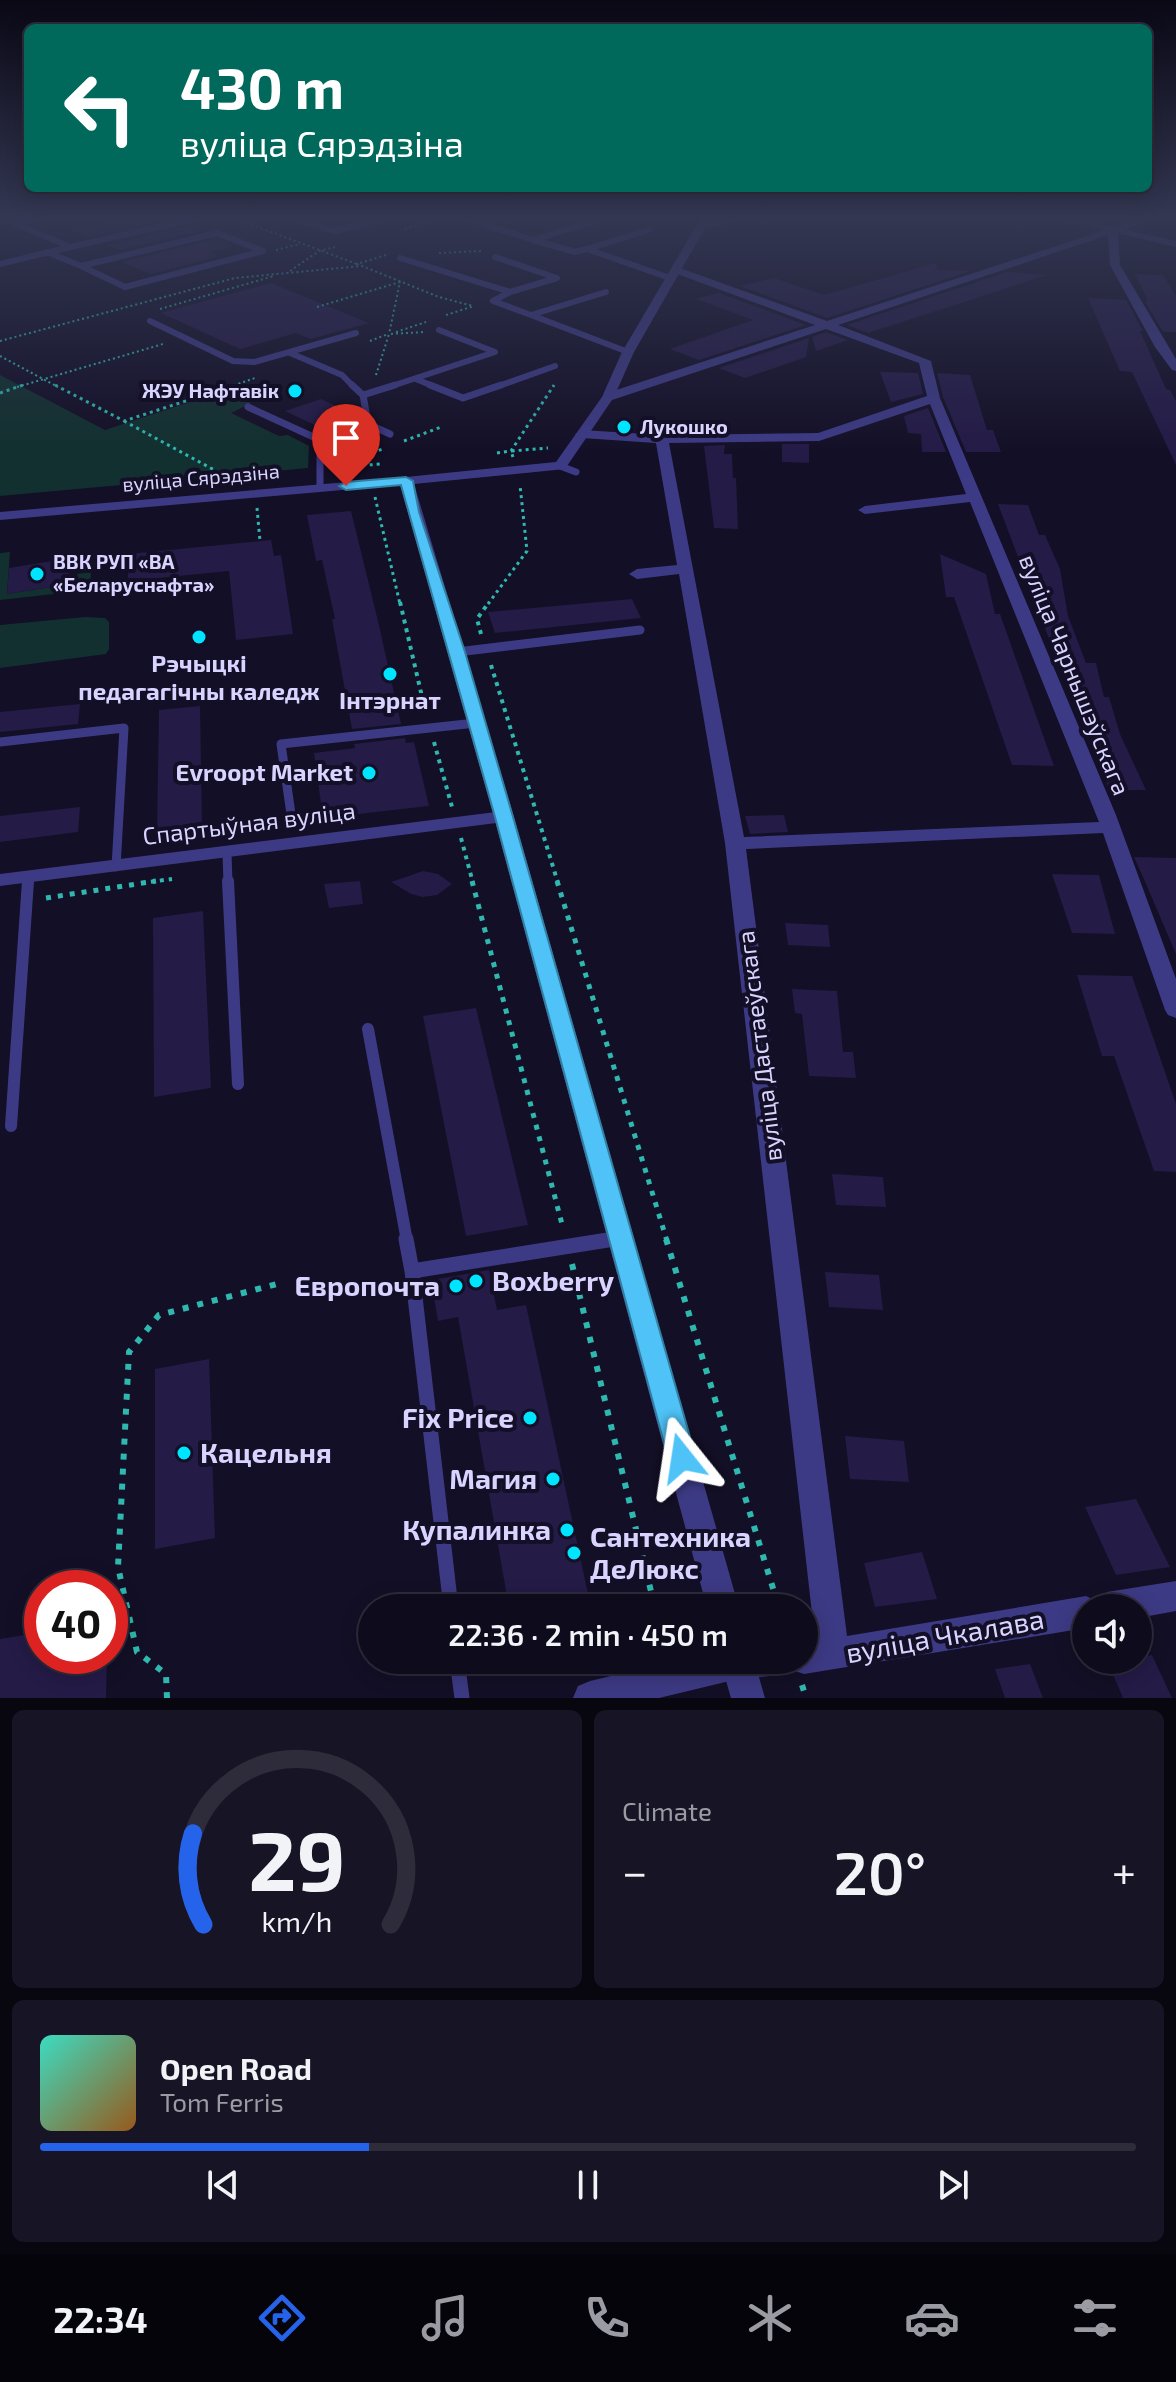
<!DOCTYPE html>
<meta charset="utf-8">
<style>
body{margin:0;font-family:"Exo 2",sans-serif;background:#171425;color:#f1f3f6;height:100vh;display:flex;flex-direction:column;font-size:30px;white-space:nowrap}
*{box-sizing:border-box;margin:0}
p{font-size:26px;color:#9b9ba3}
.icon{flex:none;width:44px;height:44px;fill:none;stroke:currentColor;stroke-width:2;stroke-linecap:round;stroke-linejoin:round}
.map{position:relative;height:1698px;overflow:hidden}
.details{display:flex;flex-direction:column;gap:12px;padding:12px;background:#08060f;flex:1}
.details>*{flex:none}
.guide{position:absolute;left:24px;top:24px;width:1128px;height:168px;border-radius:12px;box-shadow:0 4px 20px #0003,0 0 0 2px #2e2b3b;background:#00695c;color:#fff;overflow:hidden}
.fabs{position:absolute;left:1072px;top:1594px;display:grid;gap:16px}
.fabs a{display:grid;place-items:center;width:80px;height:80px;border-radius:50%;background:#0e0b1c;box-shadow:0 4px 20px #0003,0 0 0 2px #2e2b3b;font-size:40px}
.speed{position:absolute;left:24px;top:1570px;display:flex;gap:16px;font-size:40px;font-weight:700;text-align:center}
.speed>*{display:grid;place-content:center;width:104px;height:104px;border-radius:50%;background:#0e0b1c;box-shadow:0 4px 20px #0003,0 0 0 2px #2e2b3b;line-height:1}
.speed .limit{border:12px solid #d22;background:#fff;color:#111}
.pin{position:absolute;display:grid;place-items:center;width:68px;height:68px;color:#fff;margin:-82px -34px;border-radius:50% 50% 50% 0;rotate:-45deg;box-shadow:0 0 8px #0007}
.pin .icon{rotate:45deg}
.me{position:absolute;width:88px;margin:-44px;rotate:345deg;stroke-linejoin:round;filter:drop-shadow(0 0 6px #0008)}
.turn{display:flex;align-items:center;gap:28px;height:168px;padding:0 24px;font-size:36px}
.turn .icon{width:104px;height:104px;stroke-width:2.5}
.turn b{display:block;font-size:56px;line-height:68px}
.big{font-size:60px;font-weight:600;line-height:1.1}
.details .tile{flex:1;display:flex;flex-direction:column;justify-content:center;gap:12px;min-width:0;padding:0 28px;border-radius:12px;background:#171425}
.details .dial{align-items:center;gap:0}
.dial svg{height:208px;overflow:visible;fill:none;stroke:#2e2b3b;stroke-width:7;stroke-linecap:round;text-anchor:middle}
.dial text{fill:#f1f3f6;stroke:none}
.song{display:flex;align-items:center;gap:24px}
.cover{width:96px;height:96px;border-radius:12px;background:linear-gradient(135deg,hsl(170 70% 55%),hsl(30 70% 35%))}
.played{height:8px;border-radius:4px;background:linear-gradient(90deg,#2563eb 30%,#2e2b3b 30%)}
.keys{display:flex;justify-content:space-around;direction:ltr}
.heat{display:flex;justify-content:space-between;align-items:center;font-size:44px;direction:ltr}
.details .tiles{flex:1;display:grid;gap:12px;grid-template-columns:1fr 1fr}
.tile:last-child{grid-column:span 2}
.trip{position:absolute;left:358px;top:1594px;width:460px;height:80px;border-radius:40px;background:#0e0b1c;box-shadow:0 4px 20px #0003,0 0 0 2px #2e2b3b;font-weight:600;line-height:80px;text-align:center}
.tabs{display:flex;height:128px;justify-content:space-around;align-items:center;background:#06040b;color:#9b9ba3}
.tabs .icon{width:56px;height:56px}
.tabs .active{color:#2563eb}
.tabs b{font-size:36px;color:#f1f3f6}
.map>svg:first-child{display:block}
.green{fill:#12302f}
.building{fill:#241b47}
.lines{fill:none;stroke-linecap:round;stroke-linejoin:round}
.path-far4{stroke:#2fb8b0;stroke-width:2;stroke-dasharray:2 3;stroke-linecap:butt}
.path-far3{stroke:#2fb8b0;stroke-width:3;stroke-dasharray:3 4;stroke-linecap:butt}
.path-far2{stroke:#2fb8b0;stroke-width:4;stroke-dasharray:4 5;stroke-linecap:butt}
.path-far1{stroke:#2fb8b0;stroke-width:5;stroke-dasharray:5 7;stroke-linecap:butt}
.path{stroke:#2fb8b0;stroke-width:6;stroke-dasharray:6 9;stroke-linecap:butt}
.service-far4{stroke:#3d3a85;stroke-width:6}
.service-far3{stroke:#3d3a85;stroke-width:7}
.service-far2{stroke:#3d3a85;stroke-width:9}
.service-far1{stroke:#3d3a85;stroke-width:12}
.service{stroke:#3d3a85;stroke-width:15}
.minor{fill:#3d3a85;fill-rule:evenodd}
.tertiary{fill:#3d3a85;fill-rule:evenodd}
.route{fill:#4fc3f7;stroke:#337fa1;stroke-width:2}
.poi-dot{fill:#00e5ff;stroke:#130f26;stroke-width:3}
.labels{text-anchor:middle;stroke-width:8;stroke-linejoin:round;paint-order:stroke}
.far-poi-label{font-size:20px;font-weight:bold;fill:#d9d4ff;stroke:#130f26;text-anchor:start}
.far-street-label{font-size:20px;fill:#d9d4ff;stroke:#130f26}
.poi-label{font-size:24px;font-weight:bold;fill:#d9d4ff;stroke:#130f26}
.street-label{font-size:24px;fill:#d9d4ff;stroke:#130f26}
.near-poi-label{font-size:28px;font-weight:bold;fill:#d9d4ff;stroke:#130f26;text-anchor:end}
.near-street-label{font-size:28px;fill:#d9d4ff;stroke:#130f26}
</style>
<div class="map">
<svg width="1176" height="1698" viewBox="0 0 1176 1698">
<rect width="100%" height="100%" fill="#130f26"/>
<path class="green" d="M0 375 105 430 226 390 251 403 231 413 279 436 288 435 309 446 308 468 0 496Z
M10 552 7 594 76 583 77 574 91 572 90 590 0 600V553Z
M85 617 105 618 109 622V649L106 654 0 668V625Z"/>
<path class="building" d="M136 216 163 220 88 237 73 231Z
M184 227 196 232 120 250 107 245Z
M216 239 233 246 209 252 219 256 151 274 122 262Z
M936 263 937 270 970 271 827 318 740 286 774 278 824 295Z
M1007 272 1047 275 868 333 847 325Z
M1135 274 1163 275 1176 296V332H1163L1145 301H1148Z
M271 283 369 323 311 339 296 333 240 349 161 313Z
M719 293 806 325 699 360 670 349 753 320 696 299Z
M1088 298 1126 300 1143 331H1140L1166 389 1170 390 1176 401V465L1132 372 1120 371Z
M826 332 848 340 816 351 812 337Z
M809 338 806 357 745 378 719 368Z
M880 372 918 373 923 394 891 402Z
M937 373 970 375 987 430H993L1001 452H966L943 397Z
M321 399 359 416 323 429 285 411Z
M928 408 946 452H922L921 434 908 433 904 416Z
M782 444H809V463L782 462Z
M725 445 724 454H732L733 478H736L738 529 714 528 704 446Z
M998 504 1028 505 1039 535H1045L1060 569 1068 616 1086 663H1096L1104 697H1109L1120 734 1146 790H1109L1081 709 1052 639H1049Z
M351 511 378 621 401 724 352 729 332 619H335L322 560 316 561 307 515Z
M271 540 274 556 281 555 293 634 236 640 229 571 128 581V554Z
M940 554 986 574 995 614H1000L1054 766 1012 765 954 597H946Z
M70 558 69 584 7 594 9 568Z
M632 599 641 618 495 633 488 612Z
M80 704 78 724 0 732V712Z
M200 706 202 826 157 831 159 710Z
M405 738 406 743 414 742 429 806 323 818 314 753 355 748 354 744Z
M80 807 78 832 0 842V816Z
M784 815 788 832 750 834 745 816Z
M1134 857 1176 858V954L1143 877Z
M423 871 438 874 452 884 437 895 423 897 411 894 391 882Z
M1052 874 1099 875 1115 934 1072 933Z
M360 881 363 904 329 908 324 884Z
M203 911 211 1088 154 1097 153 918Z
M785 923 828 925 830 947 788 945Z
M1077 975 1132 976 1176 1104V1172L1154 1171 1114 1056H1102Z
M792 989 837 991 843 1052H853L856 1078 809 1076 802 1014 795 1013Z
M476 1008 528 1225 466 1236 423 1016Z
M832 1174 883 1177 886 1207 836 1205Z
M489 1270 497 1310 526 1305 591 1608H509L458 1317 438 1321 431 1280Z
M825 1272 879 1275 883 1310 829 1307Z
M209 1359 215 1538 155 1549V1369Z
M845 1436 904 1441 909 1482 850 1479Z
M1136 1499 1170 1567 1116 1575 1085 1507Z
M922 1552 937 1599 875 1607 864 1563Z
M42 1632V1656H107L106 1698H0V1639Z
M1152 1655 1172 1698H1123L1108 1663Z
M1030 1664 1043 1698H1005L995 1669Z"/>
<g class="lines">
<path class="path-far4" d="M228 216 357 264
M405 229 446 216
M276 250 300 244
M439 253 482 251
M386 255 357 264 439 297 473 306
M290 271 319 251 335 247
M317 307 400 282 389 334
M160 309 274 276
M446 315 474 306
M396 332 426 322
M0 341 235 278 361 266
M370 341 388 334
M0 356 58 387
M376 375 389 334 425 332
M17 387 163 344
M229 387 255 378
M553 387 555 383"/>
<path class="path-far3" d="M55 385 124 421 235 385
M0 393 23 385
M124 421 229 478
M364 439 368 465 381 464
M404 441 441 427
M497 453 511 451 554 385
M513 457 511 451 548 448
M333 468 385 448
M375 497 400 604
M257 508 260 541
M488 604 527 551 520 485"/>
<path class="path-far2" d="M400 602 426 714
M481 634 477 619 489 602
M491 665 558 883
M434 742 452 807
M461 838 473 883
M142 883 172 879"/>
<path class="path-far1" d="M472 881 563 1228
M557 881 667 1241
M46 898 156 881"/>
<path class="path" d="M666 1239 779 1608
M572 1264 655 1608
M802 1685 806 1698
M167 1698 166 1674 137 1652 118 1567 129 1352 159 1315 277 1284"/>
<path class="service-far4" d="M287 216 334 231 395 216
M459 216 533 240
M580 216 596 221 533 240 575 252 587 249
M0 217 70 247 207 216
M15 224 50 216
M649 230 587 249 670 278
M217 233 263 251 125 287 81 266Z
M47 252 81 266
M495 257 557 278 510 292 493 301 531 315
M400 258 510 292
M0 264 70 247
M606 292 531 315 628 352
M150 321 233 361 254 362 356 333
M290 353 342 375 354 387
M416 379 435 387
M389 387 495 352 439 330
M496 387 555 366"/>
<path class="service-far3" d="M430 385 463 398 501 385
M363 395 395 385
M248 407 320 440V488
M368 424 390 434
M320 440 368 424 363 395 352 385
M560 466 576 472"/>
<path class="service-far2" d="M457 652 640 630
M0 742 124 728 116 867
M291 814 281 744 476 723
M227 854 228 883
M28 883V877"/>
<path class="service-far1" d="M228 881 238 1084
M368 1029 407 1241
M11 1126 28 881
M601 1241 620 1238"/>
<path class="service" d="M406 1239 412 1271 614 1239
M412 1271 451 1608
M457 1660 462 1698"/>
<path class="minor" d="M739 216H756L700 230 695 227Z
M1148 216H1162L1118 232 1120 265 1176 359V371L1172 370 1155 347 1110 265 1108 235 838 325 931 361 940 398 1116 815 1176 979V1018L1168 1015 1165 1010 1103 833 746 849 847 1636 1086 1596 1094 1600 1107 1592 1176 1581V1611L1138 1618V1608H1086V1628L804 1674 792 1670 788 1660H804V1642L815 1640 725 843 679 574 637 579 629 574 637 569 677 565 656 443 582 438 575 434 582 430 662 435 818 433 927 396 919 363 826 329 612 400H604V394L815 325 672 272V268H680L827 321ZM930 404 966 494 865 506 858 510 865 514 970 502 1099 822 744 837 669 443 819 441Z
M406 477 413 481 411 484 0 520V512Z
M504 811 514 817 511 821 0 886V874Z
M678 1660H787L782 1672 770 1676 738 1679 659 1698H573L578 1686 590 1681Z"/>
<path class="tertiary" d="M702 216H712L634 352 614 397 565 469 414 484 514 817 739 1608H707L494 817 399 481 406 477 556 462 602 397 622 352Z
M1046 216H1063L1176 241V247Z
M720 1660H754L765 1698H731Z"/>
</g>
<linearGradient id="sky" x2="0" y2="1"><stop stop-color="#0a0815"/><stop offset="0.48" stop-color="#333752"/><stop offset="1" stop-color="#333752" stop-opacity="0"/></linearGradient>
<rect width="1176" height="453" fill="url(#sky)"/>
<path class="route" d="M406 477 413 481 419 512 465 652 513 817 696 1458 692 1466 682 1470 672 1466 668 1458 495 817 401 485 346 490 339 486 346 482Z"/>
<g class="poi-dot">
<circle cx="295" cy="391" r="8"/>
<circle cx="624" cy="427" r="8"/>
<circle cx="37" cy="574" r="8"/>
<circle cx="199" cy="637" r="8"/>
<circle cx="390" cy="674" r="8"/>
<circle cx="369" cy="773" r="8"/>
<circle cx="476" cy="1281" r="8"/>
<circle cx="456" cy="1286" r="8"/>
<circle cx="530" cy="1418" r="8"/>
<circle cx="184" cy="1453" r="8"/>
<circle cx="553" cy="1479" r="8"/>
<circle cx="567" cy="1530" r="8"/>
<circle cx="574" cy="1553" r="8"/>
</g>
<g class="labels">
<g class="far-poi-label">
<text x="279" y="398" text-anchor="end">ЖЭУ Нафтавік</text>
<text x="640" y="434">Лукошко</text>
<text x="53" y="569">ВВК РУП «ВА<tspan x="53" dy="23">«Беларуснафта»</tspan></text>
</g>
<g class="far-street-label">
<text transform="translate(201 478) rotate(-5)" y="7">вуліца Сярэдзіна</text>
</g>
<g class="poi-label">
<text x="199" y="672">Рэчыцкі<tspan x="199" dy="28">педагагічны каледж</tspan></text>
<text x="390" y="709">Інтэрнат</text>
<text x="353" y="781" text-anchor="end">Evroopt Market</text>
</g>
<g class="street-label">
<text transform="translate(1074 675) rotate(68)" y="8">вуліца Чарнышэўскага</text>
<text transform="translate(249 824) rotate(-7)" y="8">Спартыўная вуліца</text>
<text transform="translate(760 1046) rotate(-97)" y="8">вуліца Дастаеўскага</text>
</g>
<g class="near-poi-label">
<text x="492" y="1291" text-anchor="start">Boxberry</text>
<text x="440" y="1296">Европочта</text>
<text x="514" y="1428">Fix Price</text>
<text x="200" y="1463" text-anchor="start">Кацельня</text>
<text x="537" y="1489">Магия</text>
<text x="551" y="1540">Купалинка</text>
<text x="590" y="1547" text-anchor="start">Сантехника<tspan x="590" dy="32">ДеЛюкс</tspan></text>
</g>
<g class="near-street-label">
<text transform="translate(945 1636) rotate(-10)" y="10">вуліца Чкалава</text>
</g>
</g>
</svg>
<div class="fabs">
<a><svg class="icon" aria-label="sound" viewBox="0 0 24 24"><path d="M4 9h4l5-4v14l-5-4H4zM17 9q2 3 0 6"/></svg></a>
</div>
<div class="speed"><div class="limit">40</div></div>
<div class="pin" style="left:346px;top:486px;background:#d93025"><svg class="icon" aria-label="arrive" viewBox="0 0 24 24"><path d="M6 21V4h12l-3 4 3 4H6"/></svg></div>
<svg class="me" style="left:682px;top:1458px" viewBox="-20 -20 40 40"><path d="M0-17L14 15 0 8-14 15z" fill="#4fc3f7" stroke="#fff" stroke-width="4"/></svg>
<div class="trip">22:36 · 2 min · 450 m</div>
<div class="guide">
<div class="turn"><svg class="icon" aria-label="left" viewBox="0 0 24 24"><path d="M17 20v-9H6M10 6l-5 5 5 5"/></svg><div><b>430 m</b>вуліца Сярэдзіна</div></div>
</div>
</div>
<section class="details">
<div class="tiles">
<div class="tile dial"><svg viewBox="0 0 100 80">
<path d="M14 69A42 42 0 1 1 86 69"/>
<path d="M14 69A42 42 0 0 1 10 34" stroke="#2563eb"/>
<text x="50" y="56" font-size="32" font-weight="700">29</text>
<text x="50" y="72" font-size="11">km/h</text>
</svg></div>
<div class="tile"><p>Climate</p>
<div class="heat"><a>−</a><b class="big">20°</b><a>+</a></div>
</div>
<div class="tile">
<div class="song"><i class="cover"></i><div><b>Open Road</b><p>Tom Ferris</p></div></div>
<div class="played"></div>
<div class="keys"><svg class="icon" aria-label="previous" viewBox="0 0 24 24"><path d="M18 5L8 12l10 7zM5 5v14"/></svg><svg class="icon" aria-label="pause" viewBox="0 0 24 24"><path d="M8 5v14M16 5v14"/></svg><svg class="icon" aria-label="next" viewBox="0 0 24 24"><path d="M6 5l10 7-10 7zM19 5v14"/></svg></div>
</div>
</div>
</section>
<nav class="tabs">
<b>22:34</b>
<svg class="icon active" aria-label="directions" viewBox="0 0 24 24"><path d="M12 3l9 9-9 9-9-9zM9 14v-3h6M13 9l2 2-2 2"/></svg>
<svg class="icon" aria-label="music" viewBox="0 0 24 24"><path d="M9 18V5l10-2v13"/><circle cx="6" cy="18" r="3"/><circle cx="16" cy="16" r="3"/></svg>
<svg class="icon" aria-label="phone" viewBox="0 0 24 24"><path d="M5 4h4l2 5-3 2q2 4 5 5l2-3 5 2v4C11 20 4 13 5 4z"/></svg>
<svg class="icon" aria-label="climate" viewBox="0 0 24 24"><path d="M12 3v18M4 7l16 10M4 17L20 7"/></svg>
<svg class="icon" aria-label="car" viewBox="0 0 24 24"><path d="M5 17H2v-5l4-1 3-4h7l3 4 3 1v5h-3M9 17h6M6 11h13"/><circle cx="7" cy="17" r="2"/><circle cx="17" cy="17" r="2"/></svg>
<svg class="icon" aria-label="filters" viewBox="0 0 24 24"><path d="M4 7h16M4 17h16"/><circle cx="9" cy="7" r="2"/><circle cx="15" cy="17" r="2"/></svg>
</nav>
